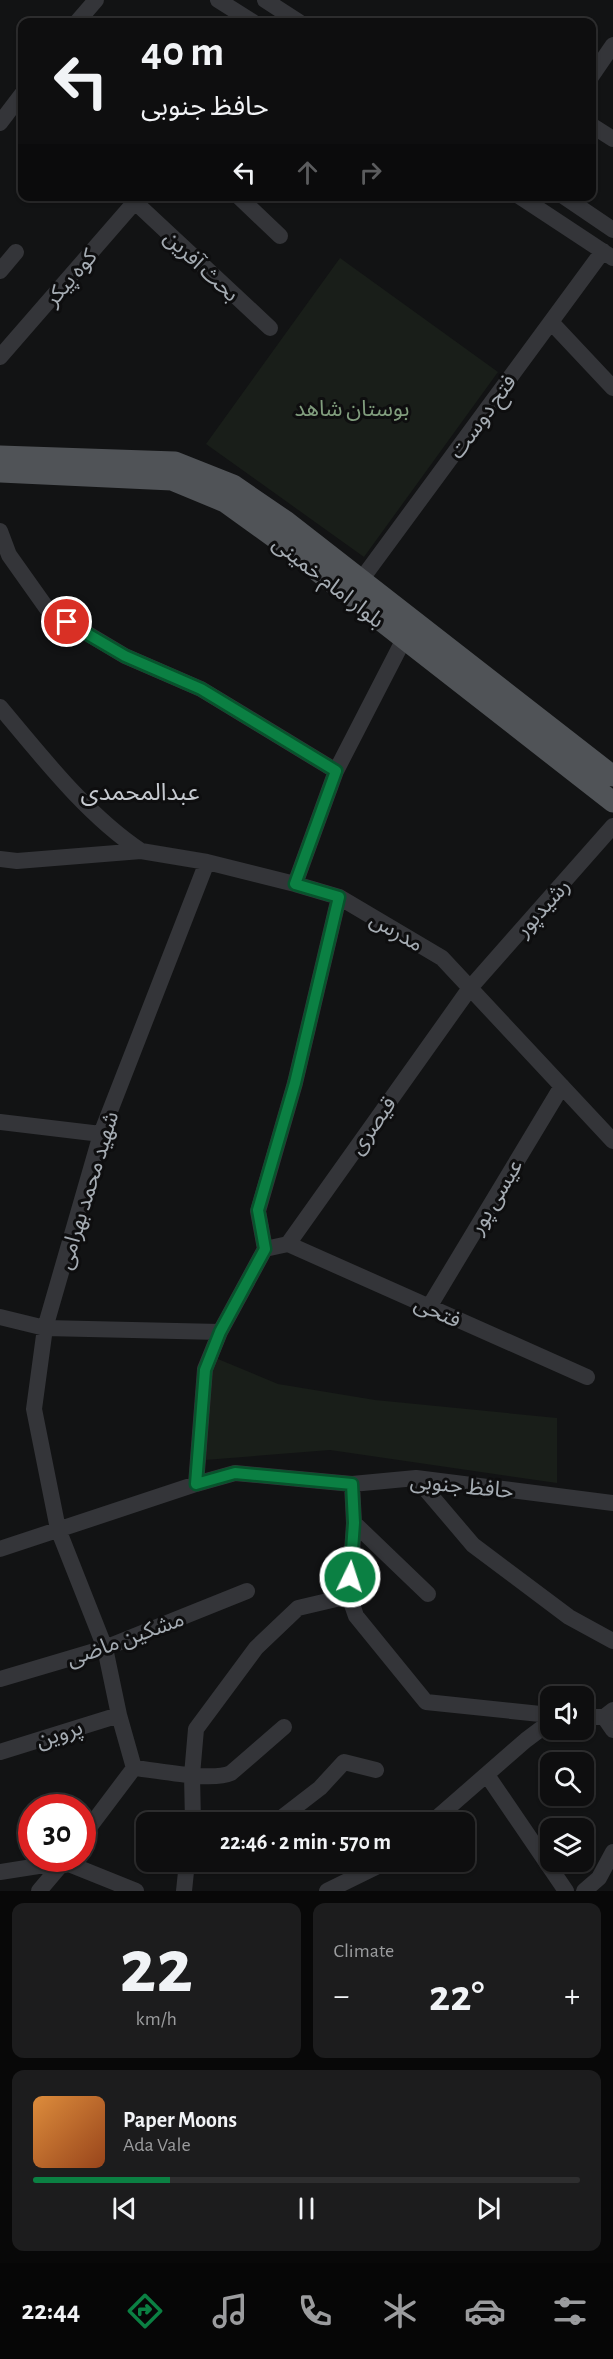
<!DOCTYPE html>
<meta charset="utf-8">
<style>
body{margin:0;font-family:"Alegreya Sans","Noto Sans Arabic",sans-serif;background:#1c1c1d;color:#f1f3f6;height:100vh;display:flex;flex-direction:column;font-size:22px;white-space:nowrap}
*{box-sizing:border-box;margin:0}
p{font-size:20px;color:#9b9c9e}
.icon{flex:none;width:33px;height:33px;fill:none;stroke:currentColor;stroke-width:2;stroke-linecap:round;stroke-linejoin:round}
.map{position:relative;height:1891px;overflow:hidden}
.sheet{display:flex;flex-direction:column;gap:12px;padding:12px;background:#080808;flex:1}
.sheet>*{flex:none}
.banner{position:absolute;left:18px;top:18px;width:578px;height:183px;border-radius:12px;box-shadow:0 2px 4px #0004,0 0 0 2px #2e2e2f;background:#0e0e0f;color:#f1f3f6;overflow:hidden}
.fabs{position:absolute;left:540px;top:1686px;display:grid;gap:12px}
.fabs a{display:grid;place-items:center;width:54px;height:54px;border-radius:12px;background:#0e0e0f;box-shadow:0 2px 4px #0004,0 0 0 2px #2e2e2f;font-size:30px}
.speed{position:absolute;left:18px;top:1794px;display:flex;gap:12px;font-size:30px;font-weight:700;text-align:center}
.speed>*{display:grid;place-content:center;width:78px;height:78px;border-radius:50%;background:#0e0e0f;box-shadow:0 2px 4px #0004,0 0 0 2px #2e2e2f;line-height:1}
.speed .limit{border:9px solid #d22;background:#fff;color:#111}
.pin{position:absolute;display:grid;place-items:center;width:51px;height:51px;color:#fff;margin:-26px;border:3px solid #fff;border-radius:50%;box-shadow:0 2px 6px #0007}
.me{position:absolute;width:66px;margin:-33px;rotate:4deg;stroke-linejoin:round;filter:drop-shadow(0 0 4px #0008)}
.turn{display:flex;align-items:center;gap:21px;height:126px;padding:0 24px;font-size:27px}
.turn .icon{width:78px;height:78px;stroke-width:2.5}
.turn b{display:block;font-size:42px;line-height:51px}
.lanes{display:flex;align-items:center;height:57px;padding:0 24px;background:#0003;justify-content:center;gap:30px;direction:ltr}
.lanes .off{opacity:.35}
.big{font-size:45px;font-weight:700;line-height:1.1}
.sheet .widget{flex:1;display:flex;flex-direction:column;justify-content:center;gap:9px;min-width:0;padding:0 21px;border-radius:12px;background:#1c1c1d}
.sheet .dial{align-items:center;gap:0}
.dial b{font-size:78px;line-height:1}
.song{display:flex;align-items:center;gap:18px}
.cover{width:72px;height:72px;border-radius:9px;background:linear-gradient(135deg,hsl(30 70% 55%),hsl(20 70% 35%))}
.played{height:6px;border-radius:3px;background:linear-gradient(90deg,#0b8043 25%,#2e2e2f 25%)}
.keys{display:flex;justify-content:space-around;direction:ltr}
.heat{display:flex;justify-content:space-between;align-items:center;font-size:33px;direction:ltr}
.sheet .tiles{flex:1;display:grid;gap:12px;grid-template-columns:1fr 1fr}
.widget:last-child{grid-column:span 2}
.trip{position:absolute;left:136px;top:1812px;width:339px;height:60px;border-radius:12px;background:#0e0e0f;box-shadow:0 2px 4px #0004,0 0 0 2px #2e2e2f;font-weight:700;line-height:60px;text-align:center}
.tab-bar{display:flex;height:96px;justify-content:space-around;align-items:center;background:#060606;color:#9b9c9e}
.tab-bar .icon{width:42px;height:42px}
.tab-bar .on{color:#0b8043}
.tab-bar b{font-size:27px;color:#f1f3f6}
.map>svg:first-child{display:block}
.green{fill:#191e19}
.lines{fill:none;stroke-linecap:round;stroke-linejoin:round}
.minor{stroke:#343539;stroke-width:16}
.major{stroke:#505357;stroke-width:21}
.route-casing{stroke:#07532c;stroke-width:15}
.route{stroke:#0b8043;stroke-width:10}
.labels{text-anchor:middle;stroke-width:6;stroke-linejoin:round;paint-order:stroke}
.street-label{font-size:22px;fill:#a5acb3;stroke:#0e0e0f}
.park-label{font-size:22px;fill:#809d7d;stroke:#0e0e0f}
.neighbourhood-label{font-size:24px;fill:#c6cad0;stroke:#0e0e0f}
</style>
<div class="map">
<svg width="613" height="1891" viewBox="0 0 613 1891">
<rect width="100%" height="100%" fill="#121314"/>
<path class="green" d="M340 258 498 372 364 557 206 444Z
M213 1357 278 1384 375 1400 557 1418V1483L330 1450 192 1461Z"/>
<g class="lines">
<path class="minor" d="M218 0 253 22
M265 0 299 22
M77 22 96 0
M591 77 613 45
M0 123 22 94
M591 125 613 139
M238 196 280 236
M519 196 613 258
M563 196 613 230
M135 202 270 328
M0 271 16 252
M551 322 613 388
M0 357 140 196
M0 531 9 555 48 610 125 656 201 689 336 771
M361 580 603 251
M0 707C42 757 87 815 141 851
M0 859 17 861 141 851 207 862 295 884 339 897 442 958 613 1141
M295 884 336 771 404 639
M0 1122 101 1134
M288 1244 587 1377
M265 1249 288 1244 470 988 613 826
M429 1307 562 1086
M0 1317 45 1328 220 1332
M416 1478 473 1545 569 1617 613 1641
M196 1484 205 1369 220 1332 265 1249 258 1211 295 1083 339 897
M352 1484 354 1523 349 1596 356 1616 426 1702 550 1715
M354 1523 428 1594
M0 1549 196 1484 235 1473 352 1484 416 1478 613 1503
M0 1679 105 1648 247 1591
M584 1717H604L613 1710
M604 1717 613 1730
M0 1752 119 1715
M134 1768C157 1770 211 1782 231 1773L284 1727
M487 1775 566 1891
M193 1822 192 1775 196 1729 256 1648 298 1608 349 1596
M276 1822 320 1788 344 1762 376 1770
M432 1822 526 1740 550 1722
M82 1837 134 1768 119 1715 105 1648 58 1529 34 1409 45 1328 101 1134 207 862
M0 1872 64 1862 136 1891
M39 1891 66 1859
M184 1891 187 1862
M327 1891 386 1862
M584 1891 599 1878 613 1852"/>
<path class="major" d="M0 456 175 462 233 485 287 522 613 776
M0 472 172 480 225 502 275 538 613 802"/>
</g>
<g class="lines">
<g class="route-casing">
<path id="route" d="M67 622 125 656 201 689 336 771 295 884 339 897 295 1083 258 1210 265 1249 220 1332 205 1370 196 1484 235 1473 352 1484 354 1523 350 1577"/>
</g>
<use href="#route" class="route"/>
</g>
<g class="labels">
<g class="street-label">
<text transform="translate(202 265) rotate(43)" y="8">بحث آفرین</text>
<text transform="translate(70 277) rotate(-49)" y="8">کوه پیکر</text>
<text transform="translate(482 416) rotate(-54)" y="8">فتح دوست</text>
<text transform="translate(329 581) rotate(38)" y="8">بلوار امام خمینی</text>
<text transform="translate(542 907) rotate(-48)" y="8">رشیدپور</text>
<text transform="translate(397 931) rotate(30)" y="8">مدرس</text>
<text transform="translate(372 1125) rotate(-55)" y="8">قیصری</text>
<text transform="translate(87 1190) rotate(-73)" y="8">شهید محمد بهرامی</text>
<text transform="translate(495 1196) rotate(-59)" y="8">عیسی پور</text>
<text transform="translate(438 1311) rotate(24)" y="8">فتحی</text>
<text transform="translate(462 1485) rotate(6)" y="8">حافظ جنوبی</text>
<text transform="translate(125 1638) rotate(-20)" y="8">مشکین ماضی</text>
<text transform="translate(59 1733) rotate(-18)" y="8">پروین</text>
</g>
<g class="park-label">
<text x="352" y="416">بوستان شاهد</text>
</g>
<g class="neighbourhood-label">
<text x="140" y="800">عبدالمحمدی</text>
</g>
</g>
</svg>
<div class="fabs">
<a><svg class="icon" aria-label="sound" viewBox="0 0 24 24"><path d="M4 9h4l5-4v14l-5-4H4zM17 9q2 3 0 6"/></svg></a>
<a><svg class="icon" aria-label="search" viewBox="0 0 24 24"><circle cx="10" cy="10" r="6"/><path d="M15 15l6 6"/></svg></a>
<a><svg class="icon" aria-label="layers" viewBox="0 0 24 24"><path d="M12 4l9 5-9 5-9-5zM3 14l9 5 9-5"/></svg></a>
</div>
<div class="speed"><div class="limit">30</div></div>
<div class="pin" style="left:67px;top:622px;background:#d93025"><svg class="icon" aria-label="arrive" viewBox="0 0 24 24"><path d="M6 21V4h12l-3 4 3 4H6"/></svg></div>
<svg class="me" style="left:350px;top:1577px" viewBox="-20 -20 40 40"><circle r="17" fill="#0b8043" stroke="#fff" stroke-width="3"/><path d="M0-11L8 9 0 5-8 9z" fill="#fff"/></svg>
<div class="trip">22:46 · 2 min · 570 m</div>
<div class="banner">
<div class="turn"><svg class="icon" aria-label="left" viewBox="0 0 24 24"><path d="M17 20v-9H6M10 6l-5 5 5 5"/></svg><div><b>40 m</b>حافظ جنوبی</div></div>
<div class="lanes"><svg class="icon" aria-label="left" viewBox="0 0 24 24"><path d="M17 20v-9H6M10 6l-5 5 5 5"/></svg><svg class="icon off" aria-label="ahead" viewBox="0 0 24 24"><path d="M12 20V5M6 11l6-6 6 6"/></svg><svg class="icon off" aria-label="right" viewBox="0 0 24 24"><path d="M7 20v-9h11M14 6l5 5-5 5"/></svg></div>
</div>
</div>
<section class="sheet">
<div class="tiles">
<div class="widget dial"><b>22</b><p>km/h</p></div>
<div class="widget"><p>Climate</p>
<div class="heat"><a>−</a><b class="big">22°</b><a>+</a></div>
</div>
<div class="widget">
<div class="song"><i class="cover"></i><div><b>Paper Moons</b><p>Ada Vale</p></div></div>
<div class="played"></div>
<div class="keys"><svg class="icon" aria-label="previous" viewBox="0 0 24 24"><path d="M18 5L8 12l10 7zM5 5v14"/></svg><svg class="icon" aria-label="pause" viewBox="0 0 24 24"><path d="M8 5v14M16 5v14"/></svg><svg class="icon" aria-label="next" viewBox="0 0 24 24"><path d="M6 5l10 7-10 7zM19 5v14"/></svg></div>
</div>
</div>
</section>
<nav class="tab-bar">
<b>22:44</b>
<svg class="icon on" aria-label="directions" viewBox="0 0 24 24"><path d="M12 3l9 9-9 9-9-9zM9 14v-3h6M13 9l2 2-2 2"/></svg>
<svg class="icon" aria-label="music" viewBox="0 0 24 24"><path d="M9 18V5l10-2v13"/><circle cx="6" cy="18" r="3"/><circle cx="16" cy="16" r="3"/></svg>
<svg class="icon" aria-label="phone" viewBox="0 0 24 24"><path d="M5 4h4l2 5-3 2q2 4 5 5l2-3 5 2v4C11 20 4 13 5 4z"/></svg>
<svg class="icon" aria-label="climate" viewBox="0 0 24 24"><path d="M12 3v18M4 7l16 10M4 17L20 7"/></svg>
<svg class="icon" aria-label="car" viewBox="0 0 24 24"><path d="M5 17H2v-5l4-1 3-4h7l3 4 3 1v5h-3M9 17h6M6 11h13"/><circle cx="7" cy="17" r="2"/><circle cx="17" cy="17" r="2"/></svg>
<svg class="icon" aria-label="filters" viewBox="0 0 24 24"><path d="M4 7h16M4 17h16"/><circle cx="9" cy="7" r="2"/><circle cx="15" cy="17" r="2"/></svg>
</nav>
